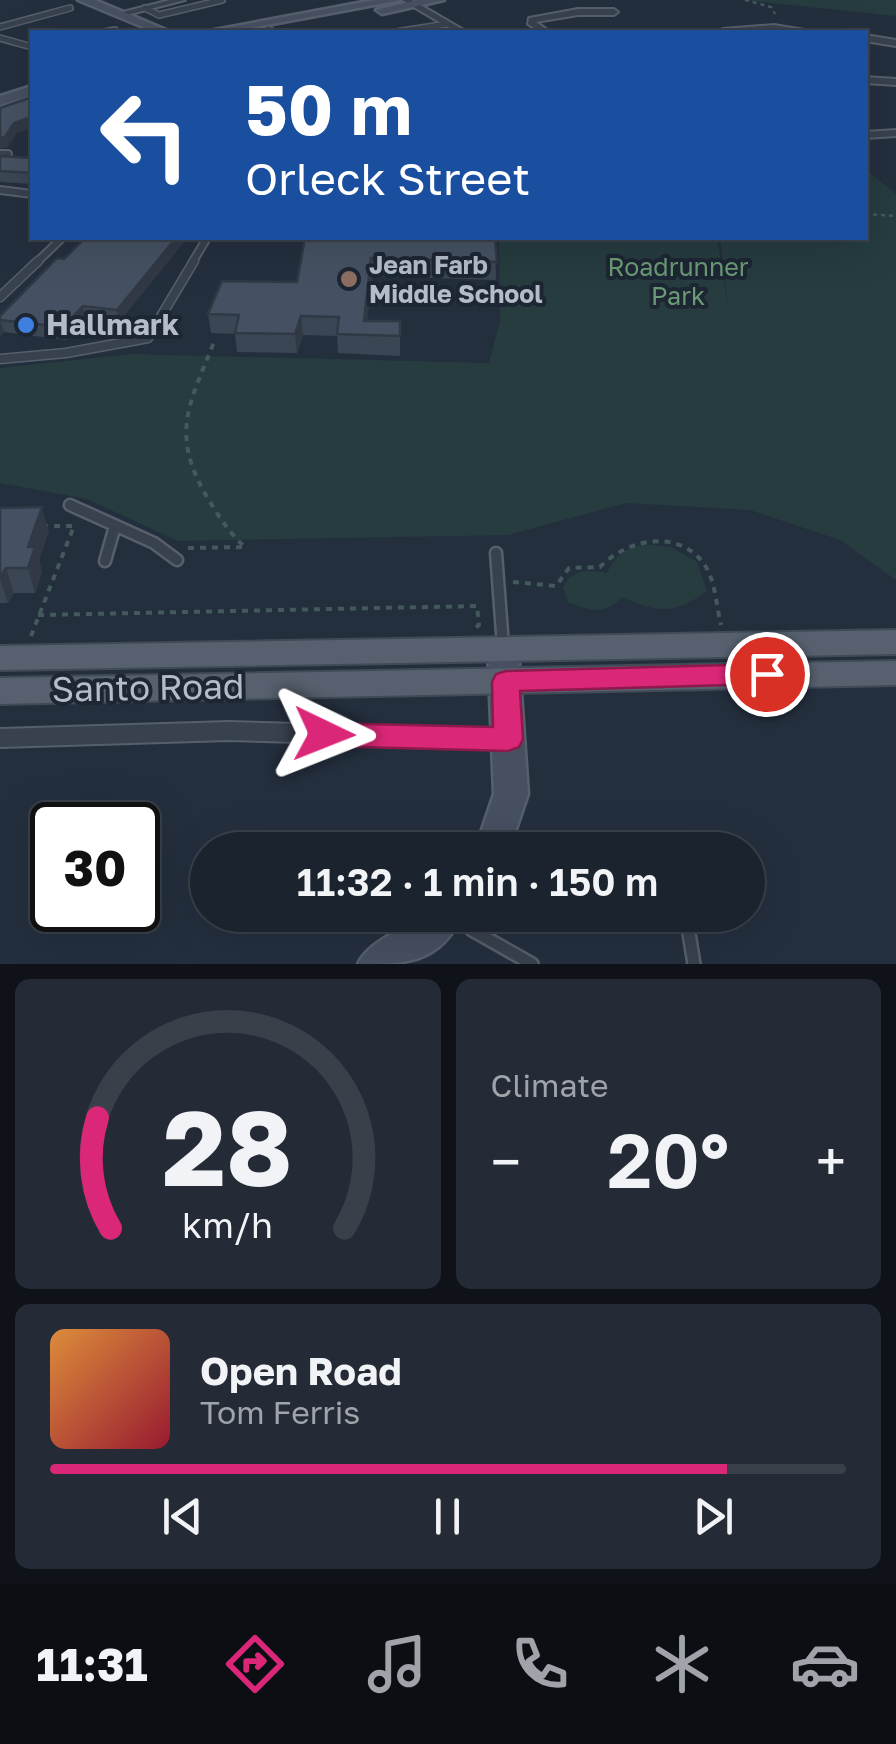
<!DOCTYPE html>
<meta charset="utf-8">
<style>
body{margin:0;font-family:"Golos Text",sans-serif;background:#242b36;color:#f1f3f6;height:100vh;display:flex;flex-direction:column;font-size:38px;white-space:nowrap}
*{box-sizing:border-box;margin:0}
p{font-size:32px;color:#a0a4aa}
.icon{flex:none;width:55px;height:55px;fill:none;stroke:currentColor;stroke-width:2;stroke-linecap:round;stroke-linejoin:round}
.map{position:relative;height:964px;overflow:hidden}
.panel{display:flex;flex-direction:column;gap:15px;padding:15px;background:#0f1319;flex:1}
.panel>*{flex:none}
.hud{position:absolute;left:30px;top:30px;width:838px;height:210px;border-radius:0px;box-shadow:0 10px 40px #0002,0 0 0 2px #39404a;background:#1a4fa0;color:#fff;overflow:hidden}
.speed{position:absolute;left:30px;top:802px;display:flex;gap:20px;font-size:50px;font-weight:700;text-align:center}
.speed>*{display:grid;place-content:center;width:130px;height:130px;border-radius:50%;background:#1b232e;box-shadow:0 10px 40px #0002,0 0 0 2px #39404a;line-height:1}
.speed .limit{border:5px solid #111;border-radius:15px;background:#fff;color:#111}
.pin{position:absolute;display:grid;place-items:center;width:85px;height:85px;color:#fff;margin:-42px;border:5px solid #fff;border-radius:50%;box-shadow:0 2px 10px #0007}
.me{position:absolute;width:110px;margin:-55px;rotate:92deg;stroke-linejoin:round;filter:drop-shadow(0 0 8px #0008)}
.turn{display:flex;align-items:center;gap:35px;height:210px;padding:0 50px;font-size:45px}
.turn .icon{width:130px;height:130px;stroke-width:2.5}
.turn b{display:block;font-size:70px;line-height:85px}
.big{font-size:75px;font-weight:600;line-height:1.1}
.panel .widget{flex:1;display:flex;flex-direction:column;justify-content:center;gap:15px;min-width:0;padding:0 35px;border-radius:15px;background:#242b36}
.panel .dial{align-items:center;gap:0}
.dial svg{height:260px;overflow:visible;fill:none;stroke:#39404a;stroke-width:7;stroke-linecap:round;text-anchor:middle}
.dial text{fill:#f1f3f6;stroke:none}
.song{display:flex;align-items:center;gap:30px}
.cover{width:120px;height:120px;border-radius:15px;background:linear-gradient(135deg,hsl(30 70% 55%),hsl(350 70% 35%))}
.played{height:10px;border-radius:5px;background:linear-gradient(90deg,#db2777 85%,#39404a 85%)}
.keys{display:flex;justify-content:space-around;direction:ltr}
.heat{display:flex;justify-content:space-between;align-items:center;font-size:55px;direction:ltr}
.panel .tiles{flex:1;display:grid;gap:15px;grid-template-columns:1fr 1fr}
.widget:last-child{grid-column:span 2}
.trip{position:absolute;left:190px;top:832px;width:575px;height:100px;border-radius:50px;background:#1b232e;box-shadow:0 10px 40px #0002,0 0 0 2px #39404a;font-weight:600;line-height:100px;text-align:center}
.tab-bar{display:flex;height:160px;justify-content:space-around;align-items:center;background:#0b0e12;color:#a0a4aa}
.tab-bar .icon{width:70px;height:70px}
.tab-bar .on{color:#db2777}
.tab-bar b{font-size:45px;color:#f1f3f6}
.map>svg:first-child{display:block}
.green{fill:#263c3f}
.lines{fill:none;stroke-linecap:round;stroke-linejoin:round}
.lane-far4-casing{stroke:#565f6c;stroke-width:8}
.lane-far3-casing{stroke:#565f6c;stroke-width:10}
.lane-far2-casing{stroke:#565f6c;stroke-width:11}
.lane-far1-casing{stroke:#565f6c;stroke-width:15}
.lane-casing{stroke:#565f6c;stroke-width:16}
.street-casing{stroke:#565f6c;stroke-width:4}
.secondary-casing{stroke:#565f6c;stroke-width:5}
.primary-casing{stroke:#414a57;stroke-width:4}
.path-far1{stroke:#44595c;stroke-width:2.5;stroke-dasharray:4 4;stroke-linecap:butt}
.path{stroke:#44595c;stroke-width:4;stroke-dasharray:6 6;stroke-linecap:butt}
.lane-far4{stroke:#38414e;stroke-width:5}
.lane-far3{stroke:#38414e;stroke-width:6}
.lane-far2{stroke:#38414e;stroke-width:8}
.lane-far1{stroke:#38414e;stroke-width:10}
.lane{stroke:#38414e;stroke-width:11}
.street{fill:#38414e;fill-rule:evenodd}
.secondary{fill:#465061;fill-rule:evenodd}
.primary{fill:#56606e;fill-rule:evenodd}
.wall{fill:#3b4654}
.shaded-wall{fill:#303945}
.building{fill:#455162;stroke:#303945;stroke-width:2.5}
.route{fill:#db2777;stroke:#8e194d;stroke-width:2.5}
.education-dot{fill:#8d6e63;stroke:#1d2633;stroke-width:4}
.shop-dot{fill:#3f7fe0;stroke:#1d2633;stroke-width:4}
.labels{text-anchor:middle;stroke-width:8;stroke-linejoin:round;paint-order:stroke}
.far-poi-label{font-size:25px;font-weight:bold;fill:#b4bcc9;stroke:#1d2633;text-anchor:start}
.far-park-label{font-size:25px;fill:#6b9a76;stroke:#1d2633}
.poi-label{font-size:30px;font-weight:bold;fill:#b4bcc9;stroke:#1d2633;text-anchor:start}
.near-street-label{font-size:35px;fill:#b4bcc9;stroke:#1d2633}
</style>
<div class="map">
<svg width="896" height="964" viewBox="0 0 896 964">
<rect width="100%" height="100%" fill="#242f3e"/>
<path class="green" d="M742 0H896V16Z
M865 169 896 194V580L840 540 750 510 626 503 508 535 178 541 87 499 0 483V368L132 354 489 363 500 321 499 238H717L729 311 720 238H865Z
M651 545 671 547 697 562 707 591C676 614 659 614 622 597 605 615 589 611 568 602L563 588C571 569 589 569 607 573 616 553 629 545 651 545Z"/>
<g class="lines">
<g class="lane-far4-casing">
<path id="lane-far4" d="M145 8 159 15 222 0
M0 27 70 8
M268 29 274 32
M104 32 115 30
M396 32 447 24
M0 38 32 47"/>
</g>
<g class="lane-far3-casing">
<path id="lane-far3" d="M0 154H8
M0 190 32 194
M36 263 62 238
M192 263 207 238"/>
</g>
<g class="lane-far2-casing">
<path id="lane-far2" d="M0 297 38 261
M0 359 66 353 148 338 194 261"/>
</g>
<g class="lane-far1-casing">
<path id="lane-far1" d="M70 505 154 543 177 560
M496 553 503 646
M105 561 115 526"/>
</g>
<g class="lane-casing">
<path id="lane" d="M455 915 472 930 532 964
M686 915 694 964"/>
</g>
<g class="street-casing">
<path id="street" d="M170 0H185L123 16 119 13Z
M402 0H412L467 32H456Z
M578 9H614L618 12 614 15H578L536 22 550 32H540L528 24 529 18Z
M774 25 817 32H718L723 29Z
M865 35 896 40V46L865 41Z
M865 77 896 79V85L865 83Z
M896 130V136L865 138V132Z
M229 722 508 730 516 733 519 739 516 745 508 748 229 740 0 747V729Z"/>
</g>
<g class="secondary-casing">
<path id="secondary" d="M78 0H95L171 32H155Z
M374 0H401L229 32H204Z
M417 0H444L382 14 376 10Z
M32 86V95L0 105V96Z
M503 638 513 641 518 649 528 794 509 850H475L494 794 488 649 493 641Z
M418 915H462C440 964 405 964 358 964 368 942 400 932 418 915Z"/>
</g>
<g class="primary-casing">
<path id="primary" d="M896 630V654L0 670V646Z
M896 661V685L0 704V678Z"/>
</g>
<path class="path-far1" d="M745 0 771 7 775 14
M865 214 896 216"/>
<path class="path" d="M188 548 245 547C229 533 218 515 207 497 170 434 189 405 214 342
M513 582 556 586 569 568 600 567C627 539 678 528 704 564 716 581 716 606 721 625
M38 615 477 606 479 625 474 629
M31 636 74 526H43"/>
<use href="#lane-far4" class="lane-far4"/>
<use href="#lane-far3" class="lane-far3"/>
<use href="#lane-far2" class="lane-far2"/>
<use href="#lane-far1" class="lane-far1"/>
<use href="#lane" class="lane"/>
<use href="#street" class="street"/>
<use href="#secondary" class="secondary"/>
<use href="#primary" class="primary"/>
</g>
<path class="wall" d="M0 156 32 158V184L0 182Z
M85 238H187L119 322 85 318 66 340 4 332 0 336V316Z
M287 238H495L496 280 372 276 367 321H400V356L338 353 337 336 303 335 297 353 237 352 235 334 211 333 208 314 297 282 305 240H288Z
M0 508 49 531 39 560 42 572 35 593H14L8 603H0Z"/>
<path class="shaded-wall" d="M32 117V128L17 133 8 147 0 149V138L14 123Z
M176 238H187L119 322 117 310Z
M371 258 372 276 365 340 364 321Z
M83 306 85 318 66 340 63 327Z
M301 316 303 335 297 353 295 334Z
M0 320 4 332 0 336Z
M42 507 49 531 39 560 42 572 35 593 28 568V547Z
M6 568 14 593 8 603 0 579Z"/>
<path class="building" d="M32 97V117L14 123 5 137 0 138V108Z
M0 156 32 158V173L0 171Z
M85 238H176L117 310 83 306 63 327 0 320V316L57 258 64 259Z
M305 238H495L497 262 371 258 364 321H400V336L337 334 339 317 301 316 295 334 235 333 239 315 208 314 222 281 297 282Z
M42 507 28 547H35L28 568H6L0 578V508Z"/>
<path class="route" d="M767 664 776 667 780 674 776 681 767 684 520 691 523 739 519 747 508 751 324 746 313 742 309 734 313 726 324 723 493 727 492 682 496 674 506 671Z"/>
<circle class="education-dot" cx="349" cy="279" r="10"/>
<circle class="shop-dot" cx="26" cy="325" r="10"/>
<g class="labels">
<g class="far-poi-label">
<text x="369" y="274">Jean Farb<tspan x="369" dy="29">Middle School</tspan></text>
</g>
<g class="far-park-label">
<text x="678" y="276">Roadrunner<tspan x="678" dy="29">Park</tspan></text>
</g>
<g class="poi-label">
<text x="46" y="335">Hallmark</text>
</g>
<g class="near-street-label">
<text transform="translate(148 688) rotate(-1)" y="12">Santo Road</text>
</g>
</g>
</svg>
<div class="speed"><div class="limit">30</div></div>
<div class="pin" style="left:767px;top:674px;background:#d93025"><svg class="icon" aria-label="arrive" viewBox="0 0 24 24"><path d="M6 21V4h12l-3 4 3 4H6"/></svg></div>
<svg class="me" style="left:324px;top:734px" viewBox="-20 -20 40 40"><path d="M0-17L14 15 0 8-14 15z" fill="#db2777" stroke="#fff" stroke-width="4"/></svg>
<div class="trip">11:32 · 1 min · 150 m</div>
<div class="hud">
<div class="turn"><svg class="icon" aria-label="left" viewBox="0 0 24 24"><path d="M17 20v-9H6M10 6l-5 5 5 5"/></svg><div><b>50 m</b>Orleck Street</div></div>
</div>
</div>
<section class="panel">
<div class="tiles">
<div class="widget dial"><svg viewBox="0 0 100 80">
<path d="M14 69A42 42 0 1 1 86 69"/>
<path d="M14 69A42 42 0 0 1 10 35" stroke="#db2777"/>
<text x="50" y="56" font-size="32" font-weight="700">28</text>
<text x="50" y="72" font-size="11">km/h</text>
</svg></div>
<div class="widget"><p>Climate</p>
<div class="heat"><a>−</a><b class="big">20°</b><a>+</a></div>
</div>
<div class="widget">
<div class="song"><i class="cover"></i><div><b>Open Road</b><p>Tom Ferris</p></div></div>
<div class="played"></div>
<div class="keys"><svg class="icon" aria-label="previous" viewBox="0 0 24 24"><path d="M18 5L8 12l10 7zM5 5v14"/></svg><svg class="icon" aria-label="pause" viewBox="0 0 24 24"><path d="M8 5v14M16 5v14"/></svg><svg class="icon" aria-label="next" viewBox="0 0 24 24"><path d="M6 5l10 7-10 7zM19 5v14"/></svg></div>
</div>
</div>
</section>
<nav class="tab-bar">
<b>11:31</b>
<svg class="icon on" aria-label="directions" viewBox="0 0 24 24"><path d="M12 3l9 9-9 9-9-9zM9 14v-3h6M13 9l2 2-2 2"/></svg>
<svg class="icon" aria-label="music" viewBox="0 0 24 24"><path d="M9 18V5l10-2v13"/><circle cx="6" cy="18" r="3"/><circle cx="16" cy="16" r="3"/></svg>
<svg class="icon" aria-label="phone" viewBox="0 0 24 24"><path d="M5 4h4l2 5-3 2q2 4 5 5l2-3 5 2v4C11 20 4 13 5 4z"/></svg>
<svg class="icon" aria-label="climate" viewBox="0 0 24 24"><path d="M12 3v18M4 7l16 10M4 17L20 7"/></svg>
<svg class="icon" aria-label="car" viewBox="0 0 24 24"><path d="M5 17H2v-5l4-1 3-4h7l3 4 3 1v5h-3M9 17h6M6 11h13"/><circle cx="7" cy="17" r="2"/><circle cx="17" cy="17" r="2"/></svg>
</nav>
